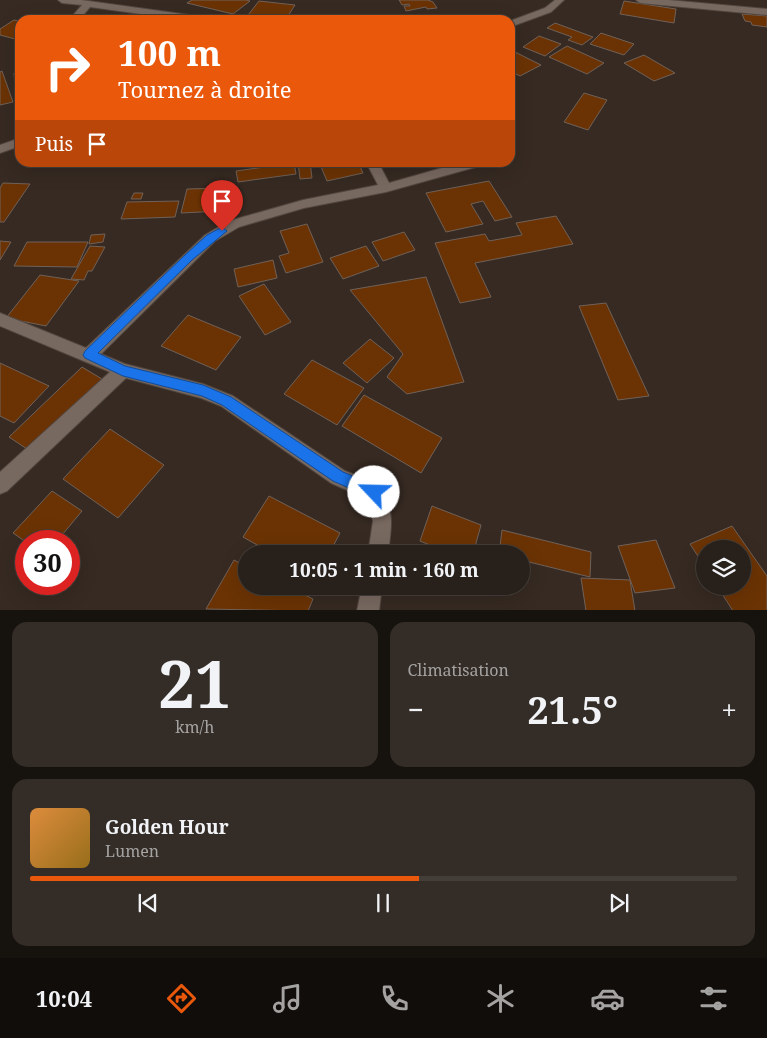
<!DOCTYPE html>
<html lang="fr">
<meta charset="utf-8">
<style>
body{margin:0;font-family:"Noto Serif",serif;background:#342d27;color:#f1f3f6;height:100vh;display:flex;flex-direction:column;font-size:19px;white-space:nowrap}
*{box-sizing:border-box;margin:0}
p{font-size:16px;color:#a5a3a2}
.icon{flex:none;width:28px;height:28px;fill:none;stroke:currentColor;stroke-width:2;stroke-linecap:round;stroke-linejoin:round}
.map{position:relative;height:610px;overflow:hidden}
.details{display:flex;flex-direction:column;gap:12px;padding:12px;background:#16120e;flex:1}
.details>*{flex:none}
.top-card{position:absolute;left:15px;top:15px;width:500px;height:152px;border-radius:15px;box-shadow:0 5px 20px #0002,0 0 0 1px #443e39;background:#ea580c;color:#fff;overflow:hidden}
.buttons{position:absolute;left:696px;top:540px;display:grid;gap:10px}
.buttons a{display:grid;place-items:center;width:55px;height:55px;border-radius:50%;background:#28201a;box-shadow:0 5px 20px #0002,0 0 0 1px #443e39;font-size:25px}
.speed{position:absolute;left:15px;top:530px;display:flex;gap:10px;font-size:25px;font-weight:700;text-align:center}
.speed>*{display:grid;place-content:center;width:65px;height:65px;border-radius:50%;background:#28201a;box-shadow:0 5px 20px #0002,0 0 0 1px #443e39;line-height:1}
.speed .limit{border:8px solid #d22;background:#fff;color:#111}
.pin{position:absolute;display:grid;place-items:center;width:42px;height:42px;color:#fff;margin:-51px -21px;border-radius:50% 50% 50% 0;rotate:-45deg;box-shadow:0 0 5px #0007}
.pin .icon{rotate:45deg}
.me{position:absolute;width:55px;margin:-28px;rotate:294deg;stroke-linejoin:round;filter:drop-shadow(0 0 4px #0008)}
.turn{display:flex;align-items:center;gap:18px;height:105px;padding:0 20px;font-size:22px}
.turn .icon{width:65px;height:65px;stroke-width:2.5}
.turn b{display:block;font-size:35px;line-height:42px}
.then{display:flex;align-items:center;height:48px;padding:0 20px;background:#0003;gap:10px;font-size:19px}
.big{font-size:38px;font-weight:700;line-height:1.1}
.details .tile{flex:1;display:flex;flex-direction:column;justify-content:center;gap:8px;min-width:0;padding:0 18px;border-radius:15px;background:#342d27}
.details .dial{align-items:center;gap:0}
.dial b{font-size:65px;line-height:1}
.song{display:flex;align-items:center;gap:15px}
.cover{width:60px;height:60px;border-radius:8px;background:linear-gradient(135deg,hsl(30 70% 55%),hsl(40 70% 35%))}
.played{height:5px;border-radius:2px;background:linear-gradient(90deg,#ea580c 55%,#443e39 55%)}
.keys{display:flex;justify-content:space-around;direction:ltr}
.heat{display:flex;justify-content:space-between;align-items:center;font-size:28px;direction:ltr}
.details .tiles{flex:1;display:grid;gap:12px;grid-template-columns:1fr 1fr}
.tile:last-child{grid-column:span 2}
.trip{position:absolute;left:238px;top:545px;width:292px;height:50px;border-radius:25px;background:#28201a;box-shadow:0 5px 20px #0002,0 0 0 1px #443e39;font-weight:700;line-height:50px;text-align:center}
.menu{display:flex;height:80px;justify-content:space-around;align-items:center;background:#100d0a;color:#a5a3a2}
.menu .icon{width:35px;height:35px}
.menu .current{color:#ea580c}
.menu b{font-size:22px;color:#f1f3f6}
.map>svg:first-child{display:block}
.building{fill:#6b3304;stroke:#706158}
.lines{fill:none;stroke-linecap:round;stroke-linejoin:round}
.minor-casing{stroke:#524740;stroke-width:2}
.minor{fill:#786960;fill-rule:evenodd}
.route{fill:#1a73e8;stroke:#114b97}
</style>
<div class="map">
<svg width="767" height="611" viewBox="0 0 767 611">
<rect width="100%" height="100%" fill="#362a22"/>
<path class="building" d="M192 0H246L250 1 233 14 187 3Z
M399 0H428L433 2 437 8 427 9 426 7 406 11 404 6H410L409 4 402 5Z
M259 1 295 5 286 19 248 15Z
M624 1 676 9 674 23 620 14Z
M742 14 767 16V27L752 25 751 22 745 21Z
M421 15 427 20H399Z
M14 20 20 21V36L15 39 0 35V29Z
M555 23 593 37 582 45 568 40 572 37 547 28Z
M601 33 634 44 624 55 590 44Z
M539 36 561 44 545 56 523 47Z
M567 46 604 63 587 74 549 57Z
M513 51 541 65 520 76 510 71V52Z
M644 55 675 73 654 81 624 63Z
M2 71 13 102 0 105V72Z
M20 71V96L16 97 14 73Z
M584 93 607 100 588 130 564 122Z
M20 99V121L16 122V100Z
M298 162H310L312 178 300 179Z
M319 162H358L363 173 327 181Z
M294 163 296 174 238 182 236 171Z
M489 181 512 217 495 221 483 201 471 204 483 224 446 232 426 193Z
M3 183 30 184 4 222H0V188Z
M224 188 220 211 181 213 187 189Z
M134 193H143L141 199H131Z
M179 201 175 217 121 219 127 202Z
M556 216 573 244 475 263 491 297 460 303 435 243 485 234 489 241 522 235 516 223Z
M307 224 323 262 286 273 279 256 289 253 280 231Z
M404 232 415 250 383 261 372 242Z
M105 234 103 242 89 244 91 235Z
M0 241 11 242 0 260Z
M27 242H88L77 267 14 266Z
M90 246 105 247 92 271H88L84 280 71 279Z
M366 246 379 266 343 279 330 258Z
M273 260 277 278 238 287 234 269Z
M40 275 79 281 46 326 6 318Z
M426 277 464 382 407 394 387 377 403 354 350 290Z
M264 284 291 322 265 335 239 296Z
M606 303 649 396 618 400 579 306Z
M188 315 241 337 216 370 161 346Z
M370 339 394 358 367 383 343 363Z
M312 360 364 388 337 425 284 394Z
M0 363 49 386 14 423 0 416Z
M82 367 102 379 30 451 9 437Z
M364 395 442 438 421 473 342 426Z
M110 429 164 465 118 518 63 479Z
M52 491 82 511 57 541 26 542 13 533Z
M269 496 340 533 329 554H273L243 537Z
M432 506 481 525 473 554H452L420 541Z
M732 526 767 576V611H733L717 586H742V549H705V567L690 544Z
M502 530 591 552 590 577 521 560V554H499Z
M656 540 675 588 635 593 618 546Z
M234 560 246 566V586H287L313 599 308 611 206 609Z
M581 578 630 580 635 611H586Z"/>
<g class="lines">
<g class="minor-casing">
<path id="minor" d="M58 0H81L204 17 209 20H185L90 7 79 20H69L82 5 62 3Z
M555 0H564L551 12 510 27V21L545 8Z
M636 0H668L767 9V15L640 3Z
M20 138V146L0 153V145Z
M366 162H378L389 183 463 162H485L483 165 386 192 304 208 239 227 215 241 101 354 125 364 203 384 233 396 345 471 381 485C394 514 392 523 388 554H368L373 521 367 499 331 483 221 406 201 398 126 378 7 491 0 494V472L110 372 0 326V313L86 348 205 235 229 221 303 200 378 185Z
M362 586H382L379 611H357Z"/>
</g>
<use href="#minor" class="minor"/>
</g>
<path class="route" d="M222 227 227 231 192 260 98 353 125 366 203 385 231 397 343 472 379 487 381 492 379 497 374 499 333 481 222 405 202 396 123 376 85 358 83 355 85 351 185 255 207 235Z"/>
</svg>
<div class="buttons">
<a><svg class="icon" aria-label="layers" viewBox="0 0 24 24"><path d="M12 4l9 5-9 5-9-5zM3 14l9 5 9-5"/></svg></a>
</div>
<div class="speed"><div class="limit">30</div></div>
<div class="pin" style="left:222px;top:231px;background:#d93025"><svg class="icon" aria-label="arrive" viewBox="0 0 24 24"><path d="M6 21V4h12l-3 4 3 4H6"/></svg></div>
<svg class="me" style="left:374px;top:492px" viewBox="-20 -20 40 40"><circle r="19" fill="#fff"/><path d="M0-13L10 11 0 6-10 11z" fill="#1a73e8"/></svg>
<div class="trip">10:05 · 1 min · 160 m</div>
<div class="top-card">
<div class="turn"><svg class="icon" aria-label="right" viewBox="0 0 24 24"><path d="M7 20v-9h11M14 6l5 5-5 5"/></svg><div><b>100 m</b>Tournez à droite</div></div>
<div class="then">Puis<svg class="icon" aria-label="arrive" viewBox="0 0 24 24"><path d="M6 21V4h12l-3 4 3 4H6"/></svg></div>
</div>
</div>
<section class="details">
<div class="tiles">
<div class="tile dial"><b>21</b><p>km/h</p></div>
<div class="tile"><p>Climatisation</p>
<div class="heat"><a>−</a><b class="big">21.5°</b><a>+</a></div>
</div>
<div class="tile">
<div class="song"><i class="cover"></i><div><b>Golden Hour</b><p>Lumen</p></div></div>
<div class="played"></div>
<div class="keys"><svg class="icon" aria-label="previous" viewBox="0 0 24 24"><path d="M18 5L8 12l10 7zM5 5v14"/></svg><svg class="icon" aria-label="pause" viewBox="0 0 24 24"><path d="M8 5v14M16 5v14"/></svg><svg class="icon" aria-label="next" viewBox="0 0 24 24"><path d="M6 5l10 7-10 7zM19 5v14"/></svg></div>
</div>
</div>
</section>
<nav class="menu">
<b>10:04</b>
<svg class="icon current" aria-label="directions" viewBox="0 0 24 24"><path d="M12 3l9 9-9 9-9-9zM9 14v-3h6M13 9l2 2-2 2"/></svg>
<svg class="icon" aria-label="music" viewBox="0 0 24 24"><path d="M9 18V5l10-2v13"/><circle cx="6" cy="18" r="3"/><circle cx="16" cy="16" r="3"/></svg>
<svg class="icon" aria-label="phone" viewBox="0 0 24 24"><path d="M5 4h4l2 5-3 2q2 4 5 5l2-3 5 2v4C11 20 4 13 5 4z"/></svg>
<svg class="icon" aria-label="climate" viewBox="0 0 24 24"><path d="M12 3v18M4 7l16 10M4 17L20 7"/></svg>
<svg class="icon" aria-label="car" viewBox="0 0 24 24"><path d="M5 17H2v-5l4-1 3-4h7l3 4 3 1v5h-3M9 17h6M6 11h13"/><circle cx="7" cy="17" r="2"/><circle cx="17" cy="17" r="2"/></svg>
<svg class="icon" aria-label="filters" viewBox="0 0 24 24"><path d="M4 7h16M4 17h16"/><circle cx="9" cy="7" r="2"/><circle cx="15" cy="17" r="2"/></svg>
</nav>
